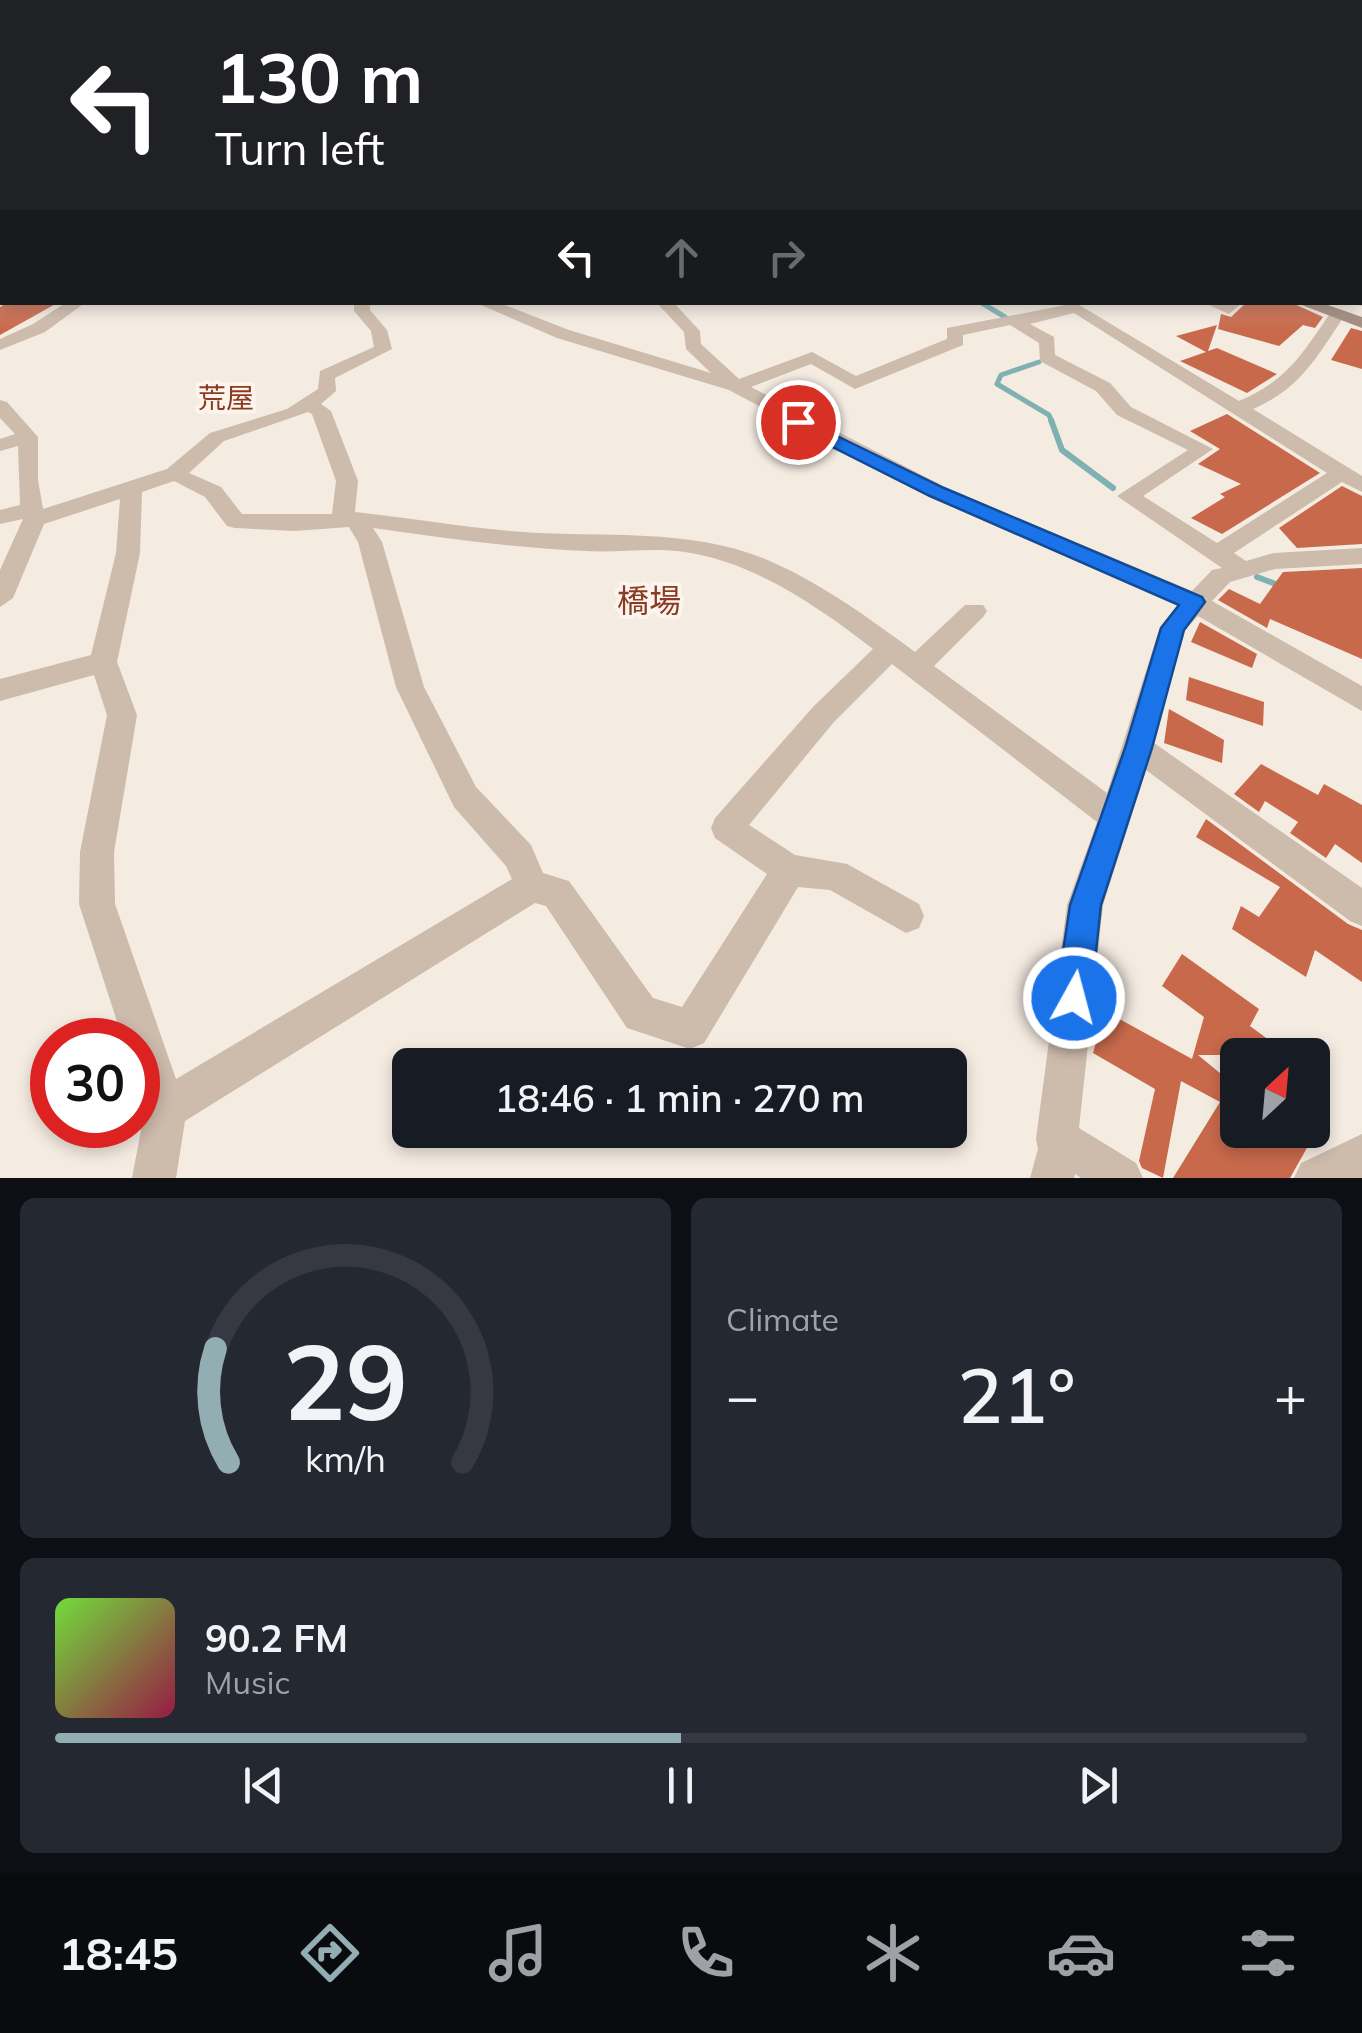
<!DOCTYPE html>
<meta charset="utf-8">
<style>
body{margin:0;font-family:Mulish,"Noto Sans JP",sans-serif;background:#242831;color:#f1f3f6;height:100vh;display:flex;flex-direction:column;font-size:38px;white-space:nowrap}
*{box-sizing:border-box;margin:0}
p{font-size:32px;color:#9ea1a6}
.icon{flex:none;width:55px;height:55px;fill:none;stroke:currentColor;stroke-width:2;stroke-linecap:round;stroke-linejoin:round}
.map{position:relative;height:1178px;overflow:hidden}
.sheet{display:flex;flex-direction:column;gap:20px;padding:20px;background:#0d0f14;flex:1}
.sheet>*{flex:none}
.banner{position:absolute;left:0px;top:0px;width:1362px;height:305px;box-shadow:0 5px 15px #0003;background:#202124;color:#fff;overflow:hidden}
.needle{width:65px;rotate:26deg}
.tools{position:absolute;left:1220px;top:1038px;display:grid;gap:20px}
.tools a{display:grid;place-items:center;width:110px;height:110px;border-radius:15px;background:#171b24;box-shadow:0 5px 15px #0003;font-size:50px}
.speed{position:absolute;left:30px;top:1018px;display:flex;gap:20px;font-size:50px;font-weight:700;text-align:center}
.speed>*{display:grid;place-content:center;width:130px;height:130px;border-radius:50%;background:#171b24;box-shadow:0 5px 15px #0003;line-height:1}
.speed .limit{border:15px solid #d22;background:#fff;color:#111}
.pin{position:absolute;display:grid;place-items:center;width:85px;height:85px;color:#fff;margin:-42px;border:5px solid #fff;border-radius:50%;box-shadow:0 2px 10px #0007}
.me{position:absolute;width:110px;margin:-55px;rotate:7deg;stroke-linejoin:round;filter:drop-shadow(0 0 8px #0008)}
.turn{display:flex;align-items:center;gap:35px;height:210px;padding:0 50px;font-size:45px}
.turn .icon{width:130px;height:130px;stroke-width:2.5}
.turn b{display:block;font-size:70px;line-height:85px}
.lanes{display:flex;align-items:center;height:95px;padding:0 50px;background:#0003;justify-content:center;gap:50px;direction:ltr}
.lanes .off{opacity:.35}
.big{font-size:75px;font-weight:600;line-height:1.1}
.sheet .card{flex:1;display:flex;flex-direction:column;justify-content:center;gap:15px;min-width:0;padding:0 35px;border-radius:15px;background:#242831}
.sheet .dial{align-items:center;gap:0}
.dial svg{height:260px;overflow:visible;fill:none;stroke:#363941;stroke-width:7;stroke-linecap:round;text-anchor:middle}
.dial text{fill:#f1f3f6;stroke:none}
.song{display:flex;align-items:center;gap:30px}
.cover{width:120px;height:120px;border-radius:15px;background:linear-gradient(135deg,hsl(100 70% 55%),hsl(340 70% 35%))}
.played{height:10px;border-radius:5px;background:linear-gradient(90deg,#92aeb2 50%,#363941 50%)}
.keys{display:flex;justify-content:space-around;direction:ltr}
.heat{display:flex;justify-content:space-between;align-items:center;font-size:55px;direction:ltr}
.sheet .tiles{flex:1;display:grid;gap:20px;grid-template-columns:1fr 1fr}
.card:last-child{grid-column:span 2}
.trip{position:absolute;left:392px;top:1048px;width:575px;height:100px;border-radius:15px;background:#171b24;box-shadow:0 5px 15px #0003;font-weight:600;line-height:100px;text-align:center}
.dock{display:flex;height:160px;justify-content:space-around;align-items:center;background:#090b0e;color:#9ea1a6}
.dock .icon{width:70px;height:70px}
.dock .active{color:#92aeb2}
.dock b{font-size:45px;color:#f1f3f6}
.map>svg:first-child{display:block}
.lines{fill:none;stroke-linecap:round;stroke-linejoin:round}
.stream-far1{stroke:#7fb0b2;stroke-width:5}
.stream{stroke:#7fb0b2;stroke-width:6}
.building{fill:#c8694b}
.minor{fill:#cdbbac;fill-rule:evenodd}
.secondary{fill:#a18a7d;fill-rule:evenodd}
.route{fill:#1a73e8;stroke:#114b97;stroke-width:2.5}
.labels{text-anchor:middle;stroke-width:8;stroke-linejoin:round;paint-order:stroke}
.far-neighbourhood-label{font-size:28px;fill:#8c3b22;stroke:#fbf5ee}
.neighbourhood-label{font-size:32px;fill:#8c3b22;stroke:#fbf5ee}
</style>
<div class="map">
<svg width="1362" height="1178" viewBox="0 0 1362 1178">
<rect width="100%" height="100%" fill="#f4ebe1"/>
<g class="lines">
<path class="stream-far1" d="M980 302 1005 317
M1039 362 1001 375 997 384 1049 415 1052 422"/>
<path class="stream" d="M1051 420 1062 450 1113 488
M1257 577 1281 586"/>
</g>
<path class="building" d="M8 302H59L0 335V307Z
M1247 302H1290L1323 317 1315 328 1303 325 1279 346 1218 329 1221 314 1231 317Z
M1217 325 1208 351 1217 348 1277 374 1247 393 1180 361 1206 352 1176 336Z
M1351 328 1362 331V369L1331 360Z
M1227 414 1320 473 1222 534 1191 518 1225 497 1220 494 1241 484 1198 464 1220 449 1190 431Z
M1342 486 1362 496V544L1297 548 1279 528Z
M1362 568V659L1270 619 1267 628 1218 600 1229 589 1260 604 1283 572Z
M1200 622 1257 654 1252 668 1191 642Z
M1189 677 1264 702 1263 726 1186 700Z
M1169 709 1224 740 1222 763 1164 743Z
M1261 764 1318 795 1324 784 1362 805V863L1335 844 1326 858 1290 833 1298 822 1265 801 1259 812 1234 794Z
M1206 819 1348 924 1362 930V982L1315 950 1306 977 1232 929 1241 906 1259 917 1280 887 1196 837Z
M1182 954 1259 1009 1250 1026 1289 1055H1198L1232 1083 1238 1074V1130H1289L1308 1146 1290 1178H1173L1220 1102 1181 1081 1163 1178 1142 1168 1139 1161 1155 1089 1093 1053 1105 1011 1192 1059 1204 1017 1162 986Z"/>
<g class="lines">
<path class="minor" d="M1360 169H1362V177H1360Z
M0 203H2V211H0Z
M1360 215 1362 216V224L1360 223Z
M1360 260H1362V268H1360Z
M2 293 5 302 0 304V294Z
M1360 296 1362 306 1354 304 1360 302Z
M67 302H86L45 332 0 350V339L33 324Z
M354 302H370V310L387 330 392 349 335 378 336 391 321 404 331 411 358 481 355 512C411 518 467 528 523 532 607 538 694 527 772 562 824 585 870 619 915 652L965 605H983L987 611 983 617 934 666 1107 793 1160 627 1178 605 929 497 729 390 557 338 474 302H497L569 330 711 373 686 349 684 332 656 302H673L700 331 701 344 739 379 812 352 856 376 947 339V328L1076 303 1239 401C1288 380 1302 354 1331 312H1343L1345 315C1316 358 1301 388 1253 409L1362 476V492L1342 482 1234 553 1246 561 1274 553 1362 548V564L1275 569 1230 582 1212 601 1362 686V711L1198 616 1185 630 1154 743 1362 888V926L1350 921 1146 770 1103 905 1079 1128 1136 1163 1143 1178H1081L1075 1174 1074 1178H1030L1038 1149 1036 1139 1067 905 1097 822 892 664 833 723 749 825 795 855 847 864 919 904 924 916 919 928 906 933 830 890 798 887 704 1043 690 1049 627 1028 546 906 535 903 185 1121 176 1178H132L145 1109 138 1085V1040H123L79 904 80 852 107 715 94 675 0 701V679L91 655 116 553 120 499 44 524 13 598 0 607V570L23 519 0 524V510L20 505 18 446 0 451V439L15 434 0 418V400L7 402 38 437V480L43 509 167 469 210 433 287 409 318 389 320 371 374 347 371 331 354 311ZM1074 313 1327 473 1217 543 1143 496 1213 449 1131 407 1110 383 1055 355 1054 337 1030 324ZM1010 325 1039 343 1040 361 1096 391 1117 415 1188 450 1117 496 1222 568 1212 570 1192 591 945 487 751 387 811 364 855 389 963 345V335ZM308 412 312 414 336 481 332 514H242L221 487 189 473 224 441ZM174 481 205 497 227 526 235 528 294 531 349 527 358 542 396 687 454 807 506 866 512 879 176 1079 115 904 114 852 137 715 117 662 140 553 142 492ZM373 528C444 538 514 548 586 551 618 553 653 547 685 552 754 562 819 607 873 649L813 707 715 818 711 828 715 838 767 874 682 1007 653 998 569 881 543 873 531 845 476 787 424 687 382 542Z
M1202 302H1243L1229 314Z
M1362 1134V1178H1294L1301 1163Z"/>
<path class="secondary" d="M1294 302H1319L1362 317V328Z"/>
</g>
<linearGradient id="sky" x2="0" y2="1"><stop stop-color="#7eb2d2"/><stop offset="0.5" stop-color="#faf6f2"/><stop offset="1" stop-color="#faf6f2" stop-opacity="0"/></linearGradient>
<rect width="1362" height="331" fill="url(#sky)"/>
<path class="route" d="M798 417 944 488 1202 597 1205 602 1184 630 1152 748 1101 905 1091 998 1086 1010 1074 1015 1062 1010 1056 998 1070 905 1125 748 1161 628 1179 605 930 496 791 426 789 422Z"/>
<g class="labels">
<g class="far-neighbourhood-label">
<text x="226" y="408">荒屋</text>
</g>
<g class="neighbourhood-label">
<text x="649" y="612">橋場</text>
</g>
</g>
</svg>
<div class="tools">
<a><svg class="needle" viewBox="-14 -14 28 28"><path d="M0-13l5 13h-10z" fill="#e53935"/><path d="M0 13l5-13h-10z" fill="#9ea1a6"/></svg></a>
</div>
<div class="speed"><div class="limit">30</div></div>
<div class="pin" style="left:798px;top:422px;background:#d93025"><svg class="icon" aria-label="arrive" viewBox="0 0 24 24"><path d="M6 21V4h12l-3 4 3 4H6"/></svg></div>
<svg class="me" style="left:1074px;top:998px" viewBox="-20 -20 40 40"><circle r="17" fill="#1a73e8" stroke="#fff" stroke-width="3"/><path d="M0-11L8 9 0 5-8 9z" fill="#fff"/></svg>
<div class="trip">18:46 · 1 min · 270 m</div>
<div class="banner">
<div class="turn"><svg class="icon" aria-label="left" viewBox="0 0 24 24"><path d="M17 20v-9H6M10 6l-5 5 5 5"/></svg><div><b>130 m</b>Turn left</div></div>
<div class="lanes"><svg class="icon" aria-label="left" viewBox="0 0 24 24"><path d="M17 20v-9H6M10 6l-5 5 5 5"/></svg><svg class="icon off" aria-label="ahead" viewBox="0 0 24 24"><path d="M12 20V5M6 11l6-6 6 6"/></svg><svg class="icon off" aria-label="right" viewBox="0 0 24 24"><path d="M7 20v-9h11M14 6l5 5-5 5"/></svg></div>
</div>
</div>
<section class="sheet">
<div class="tiles">
<div class="card dial"><svg viewBox="0 0 100 80">
<path d="M14 69A42 42 0 1 1 86 69"/>
<path d="M14 69A42 42 0 0 1 10 34" stroke="#92aeb2"/>
<text x="50" y="56" font-size="32" font-weight="700">29</text>
<text x="50" y="72" font-size="11">km/h</text>
</svg></div>
<div class="card"><p>Climate</p>
<div class="heat"><a>−</a><b class="big">21°</b><a>+</a></div>
</div>
<div class="card">
<div class="song"><i class="cover"></i><div><b>90.2 FM</b><p>Music</p></div></div>
<div class="played"></div>
<div class="keys"><svg class="icon" aria-label="previous" viewBox="0 0 24 24"><path d="M18 5L8 12l10 7zM5 5v14"/></svg><svg class="icon" aria-label="pause" viewBox="0 0 24 24"><path d="M8 5v14M16 5v14"/></svg><svg class="icon" aria-label="next" viewBox="0 0 24 24"><path d="M6 5l10 7-10 7zM19 5v14"/></svg></div>
</div>
</div>
</section>
<nav class="dock">
<b>18:45</b>
<svg class="icon active" aria-label="directions" viewBox="0 0 24 24"><path d="M12 3l9 9-9 9-9-9zM9 14v-3h6M13 9l2 2-2 2"/></svg>
<svg class="icon" aria-label="music" viewBox="0 0 24 24"><path d="M9 18V5l10-2v13"/><circle cx="6" cy="18" r="3"/><circle cx="16" cy="16" r="3"/></svg>
<svg class="icon" aria-label="phone" viewBox="0 0 24 24"><path d="M5 4h4l2 5-3 2q2 4 5 5l2-3 5 2v4C11 20 4 13 5 4z"/></svg>
<svg class="icon" aria-label="climate" viewBox="0 0 24 24"><path d="M12 3v18M4 7l16 10M4 17L20 7"/></svg>
<svg class="icon" aria-label="car" viewBox="0 0 24 24"><path d="M5 17H2v-5l4-1 3-4h7l3 4 3 1v5h-3M9 17h6M6 11h13"/><circle cx="7" cy="17" r="2"/><circle cx="17" cy="17" r="2"/></svg>
<svg class="icon" aria-label="filters" viewBox="0 0 24 24"><path d="M4 7h16M4 17h16"/><circle cx="9" cy="7" r="2"/><circle cx="15" cy="17" r="2"/></svg>
</nav>
